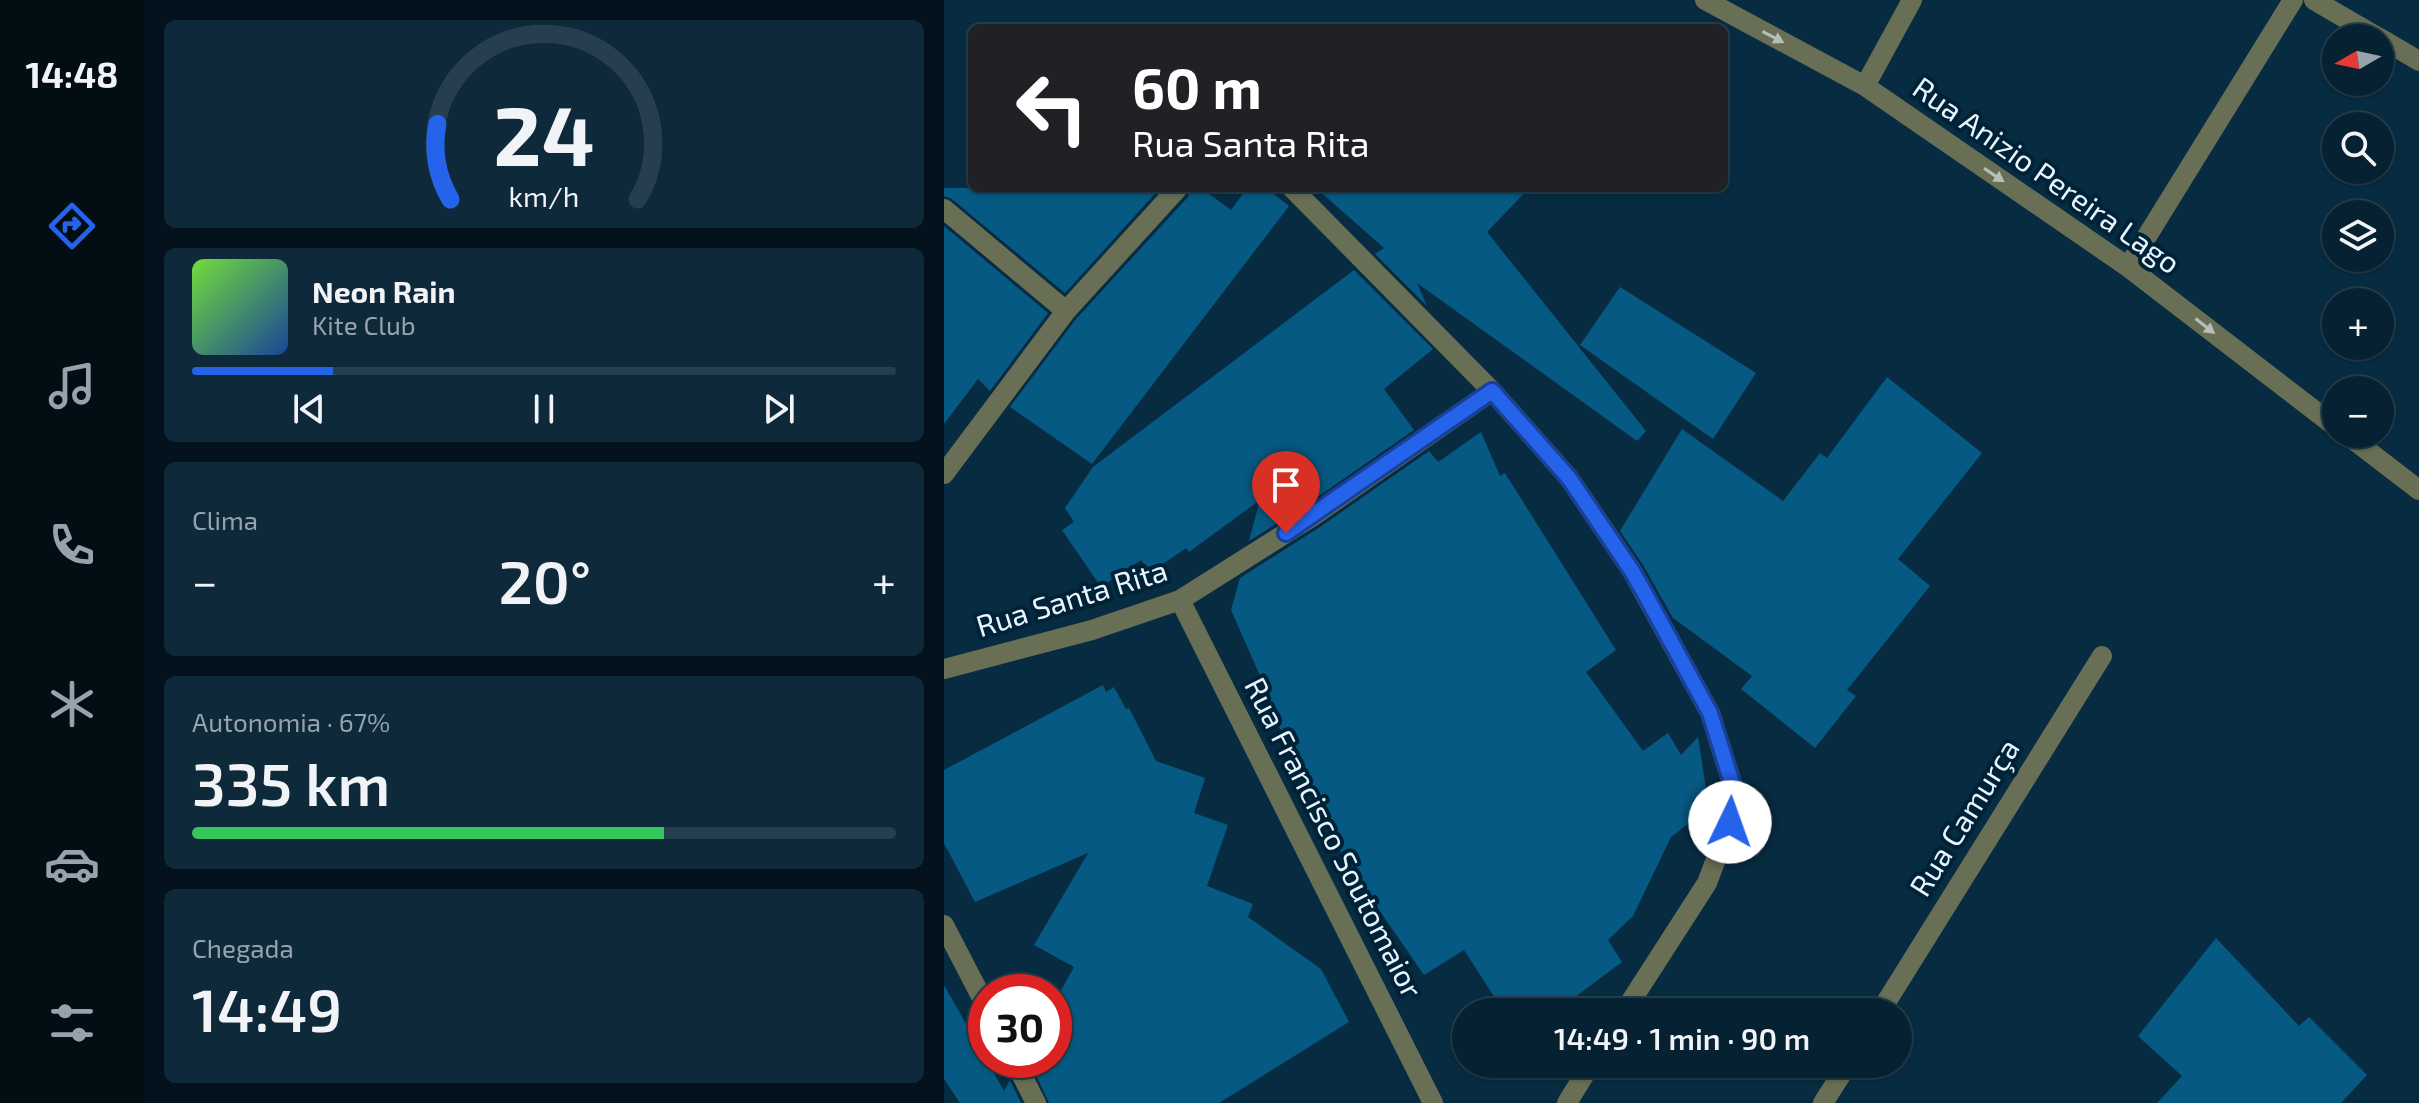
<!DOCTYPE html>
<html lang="pt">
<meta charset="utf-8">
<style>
body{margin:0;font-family:"Exo 2",sans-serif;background:#0e293a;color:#f1f3f6;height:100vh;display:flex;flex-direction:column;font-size:30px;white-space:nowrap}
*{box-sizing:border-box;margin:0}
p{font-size:26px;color:#97a3ac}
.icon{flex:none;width:44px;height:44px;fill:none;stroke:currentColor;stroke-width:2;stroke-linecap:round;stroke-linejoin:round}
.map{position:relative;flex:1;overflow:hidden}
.drawer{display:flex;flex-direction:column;gap:20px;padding:20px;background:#03121c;width:800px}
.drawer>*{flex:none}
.hud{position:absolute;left:24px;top:24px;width:760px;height:168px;border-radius:12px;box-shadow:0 2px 6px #0004,0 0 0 2px #263e4d;background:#202124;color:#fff;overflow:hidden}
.needle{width:52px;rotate:261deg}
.tools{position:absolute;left:1378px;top:24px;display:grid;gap:16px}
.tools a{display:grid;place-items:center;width:72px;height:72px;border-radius:50%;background:#052132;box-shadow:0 2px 6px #0004,0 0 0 2px #263e4d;font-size:40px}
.speed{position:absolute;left:24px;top:974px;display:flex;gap:16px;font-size:40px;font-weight:700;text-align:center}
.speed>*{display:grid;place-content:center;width:104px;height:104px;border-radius:50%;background:#052132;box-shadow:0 2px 6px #0004,0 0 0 2px #263e4d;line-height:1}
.speed .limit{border:12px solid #d22;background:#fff;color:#111}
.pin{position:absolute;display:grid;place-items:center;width:68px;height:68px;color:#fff;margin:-82px -34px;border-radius:50% 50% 50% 0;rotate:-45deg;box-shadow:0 0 8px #0007}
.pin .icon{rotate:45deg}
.me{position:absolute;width:88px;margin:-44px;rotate:3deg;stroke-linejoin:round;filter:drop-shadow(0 0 6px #0008)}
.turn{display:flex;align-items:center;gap:28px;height:168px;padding:0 32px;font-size:36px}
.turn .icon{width:104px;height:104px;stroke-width:2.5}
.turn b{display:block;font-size:56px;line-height:68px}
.big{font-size:60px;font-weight:600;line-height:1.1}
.drawer .card{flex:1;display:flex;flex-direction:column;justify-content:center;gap:12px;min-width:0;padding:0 28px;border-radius:12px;background:#0e293a}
.drawer .dial{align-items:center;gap:0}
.dial svg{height:208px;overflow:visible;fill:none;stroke:#263e4d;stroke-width:7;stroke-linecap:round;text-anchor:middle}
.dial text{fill:#f1f3f6;stroke:none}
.song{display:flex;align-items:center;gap:24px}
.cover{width:96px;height:96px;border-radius:12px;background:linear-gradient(135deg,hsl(100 70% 55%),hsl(220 70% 35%))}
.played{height:8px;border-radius:4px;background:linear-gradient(90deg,#2563eb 20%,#263e4d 20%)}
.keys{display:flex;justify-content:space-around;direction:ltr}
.heat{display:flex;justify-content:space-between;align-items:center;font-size:44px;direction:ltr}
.charge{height:12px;border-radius:6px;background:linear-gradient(90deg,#34c759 67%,#263e4d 0)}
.trip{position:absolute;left:508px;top:998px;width:460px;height:80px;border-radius:40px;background:#052132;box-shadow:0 2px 6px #0004,0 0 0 2px #263e4d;font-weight:600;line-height:80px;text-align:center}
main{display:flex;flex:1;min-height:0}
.dock{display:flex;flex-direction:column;width:144px;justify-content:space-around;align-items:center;background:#020d14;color:#97a3ac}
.dock .icon{width:56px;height:56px}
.dock .on{color:#2563eb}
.dock b{font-size:36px;color:#f1f3f6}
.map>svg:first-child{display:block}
.building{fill:#065982}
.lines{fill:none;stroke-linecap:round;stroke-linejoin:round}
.street{stroke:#686f54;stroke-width:20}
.oneway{fill:#b5bfba}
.route-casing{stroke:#184099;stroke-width:20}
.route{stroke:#2563eb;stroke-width:14}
.labels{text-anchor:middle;stroke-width:8;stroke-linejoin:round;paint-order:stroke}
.street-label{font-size:30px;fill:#e8f4fe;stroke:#002237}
</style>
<main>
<nav class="dock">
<b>14:48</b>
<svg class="icon on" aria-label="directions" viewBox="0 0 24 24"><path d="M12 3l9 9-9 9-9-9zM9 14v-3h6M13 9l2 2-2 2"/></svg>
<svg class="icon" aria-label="music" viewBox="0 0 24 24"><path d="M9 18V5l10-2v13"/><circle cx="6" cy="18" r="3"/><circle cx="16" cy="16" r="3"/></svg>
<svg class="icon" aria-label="phone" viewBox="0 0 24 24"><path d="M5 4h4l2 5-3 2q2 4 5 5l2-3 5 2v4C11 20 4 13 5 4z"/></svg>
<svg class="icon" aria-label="climate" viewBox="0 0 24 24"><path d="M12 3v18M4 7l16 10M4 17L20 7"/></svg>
<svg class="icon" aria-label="car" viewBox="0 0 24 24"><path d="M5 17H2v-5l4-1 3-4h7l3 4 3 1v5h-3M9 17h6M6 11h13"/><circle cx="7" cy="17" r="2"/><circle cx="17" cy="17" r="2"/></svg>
<svg class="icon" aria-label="filters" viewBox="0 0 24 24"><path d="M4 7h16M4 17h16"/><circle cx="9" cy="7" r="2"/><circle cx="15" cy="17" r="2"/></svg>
</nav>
<section class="drawer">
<div class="card dial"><svg viewBox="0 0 100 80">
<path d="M14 69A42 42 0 1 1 86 69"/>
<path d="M14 69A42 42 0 0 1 9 40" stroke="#2563eb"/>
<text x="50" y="56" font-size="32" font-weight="700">24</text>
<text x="50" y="72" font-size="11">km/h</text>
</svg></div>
<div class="card">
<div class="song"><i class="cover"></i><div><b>Neon Rain</b><p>Kite Club</p></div></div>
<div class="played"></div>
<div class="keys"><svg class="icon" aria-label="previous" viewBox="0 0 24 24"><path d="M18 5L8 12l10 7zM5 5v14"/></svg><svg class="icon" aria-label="pause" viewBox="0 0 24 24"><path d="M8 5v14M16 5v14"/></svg><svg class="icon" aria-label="next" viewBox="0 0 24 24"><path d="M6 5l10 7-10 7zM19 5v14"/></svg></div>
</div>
<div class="card"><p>Clima</p>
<div class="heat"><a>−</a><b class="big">20°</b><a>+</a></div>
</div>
<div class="card"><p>Autonomia · 67%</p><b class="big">335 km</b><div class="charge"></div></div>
<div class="card"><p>Chegada</p><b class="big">14:49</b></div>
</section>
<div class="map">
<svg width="1475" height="1103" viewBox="0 0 1475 1103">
<rect width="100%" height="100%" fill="#072c42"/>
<path class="building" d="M0 188H216L121 293 8 199 0 196Z
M247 188H257L287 210 303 188H322L345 206 148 464 66 407 132 319 244 197Z
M372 188H585L543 232 702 431 693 441 473 283 483 306 431 254 440 248Z
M0 226 104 313 46 391 34 379 0 424Z
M410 270 489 349 440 389 470 430 362 505 305 541 316 500 245 552 242 548 206 573 197 560 157 587 118 530 130 522 121 508 149 467Z
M676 287 812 373 769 439 636 345Z
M943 377 1038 453 954 559 986 586 903 690 912 696 871 748 797 689 808 676 729 618 699 565 676 531 738 429 839 501 876 453 883 458Z
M537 432 556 476 561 473 672 650 642 672 699 751 724 733 737 755 754 737 765 808 727 837 689 916 664 940 678 962 619 1006 623 1012H560L520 950 480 975 406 868 369 802 371 800 355 771 314 679 317 678 287 610 296 578 376 527 485 451 494 462Z
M159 685 162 692 170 687 182 709 185 708 212 761 261 778 250 813 284 825 263 886 309 904 304 917 377 969 405 1022 275 1103H105L85 1060H110V1003L130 967 90 945 144 853 31 902 0 843V770Z
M1272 938 1355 1026 1365 1017 1423 1075 1397 1103H1213L1238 1076 1194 1036Z
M0 985 60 1091 66 1080 77 1103H16L0 1079Z"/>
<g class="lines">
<path class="street" d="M761 0 921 86 1184 267 1392 427
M1370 0 1435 38
M1436 38 1475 61
M921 86 968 0
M348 188 548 391 625 478 688 571 766 713 788 783 786 822 763 883 680 1012
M0 209 122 311
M1184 267 1349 0
M1402 434 1475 490
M0 474 122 311 234 188
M236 600 489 1103
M0 669 148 630 236 600 369 516 548 391
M0 925 42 1006
M936 1012 1158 656
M70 1060 92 1103
M623 1103 647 1064
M879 1103 904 1064"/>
</g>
<defs><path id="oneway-solid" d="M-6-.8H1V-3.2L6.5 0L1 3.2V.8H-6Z" transform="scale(2)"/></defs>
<g class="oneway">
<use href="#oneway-solid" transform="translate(829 37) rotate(28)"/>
<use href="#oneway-solid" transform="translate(1050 175) rotate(34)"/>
<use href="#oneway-solid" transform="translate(1261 326) rotate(38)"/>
</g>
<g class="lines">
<g class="route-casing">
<path id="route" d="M342 533 548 391 625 478 688 571 701 594 766 713 788 783 786 822"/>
</g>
<use href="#route" class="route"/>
</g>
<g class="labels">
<g class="street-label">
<text transform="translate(1102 176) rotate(35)" y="10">Rua Anizio Pereira Lago</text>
<text transform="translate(128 599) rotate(-17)" y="10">Rua Santa Rita</text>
<text transform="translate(1021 818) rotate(-58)" y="10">Rua Camurça</text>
<text transform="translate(389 838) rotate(63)" y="10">Rua Francisco Soutomaior</text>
</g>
</g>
</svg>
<div class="tools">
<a><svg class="needle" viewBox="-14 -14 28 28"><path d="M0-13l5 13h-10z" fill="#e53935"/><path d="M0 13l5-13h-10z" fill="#97a3ac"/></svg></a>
<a><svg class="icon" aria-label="search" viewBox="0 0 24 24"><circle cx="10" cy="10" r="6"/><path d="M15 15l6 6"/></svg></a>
<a><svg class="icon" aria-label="layers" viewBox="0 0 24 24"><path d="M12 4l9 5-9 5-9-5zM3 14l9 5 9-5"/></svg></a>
<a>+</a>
<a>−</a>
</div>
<div class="speed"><div class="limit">30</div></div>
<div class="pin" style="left:342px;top:533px;background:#d93025"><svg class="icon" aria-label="arrive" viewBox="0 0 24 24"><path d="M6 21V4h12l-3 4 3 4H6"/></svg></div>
<svg class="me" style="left:786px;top:822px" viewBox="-20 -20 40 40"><circle r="19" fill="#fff"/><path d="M0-13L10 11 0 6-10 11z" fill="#2563eb"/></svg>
<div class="trip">14:49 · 1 min · 90 m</div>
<div class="hud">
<div class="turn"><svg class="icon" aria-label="left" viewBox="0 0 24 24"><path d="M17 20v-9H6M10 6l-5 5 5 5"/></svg><div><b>60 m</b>Rua Santa Rita</div></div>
</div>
</div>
</main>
